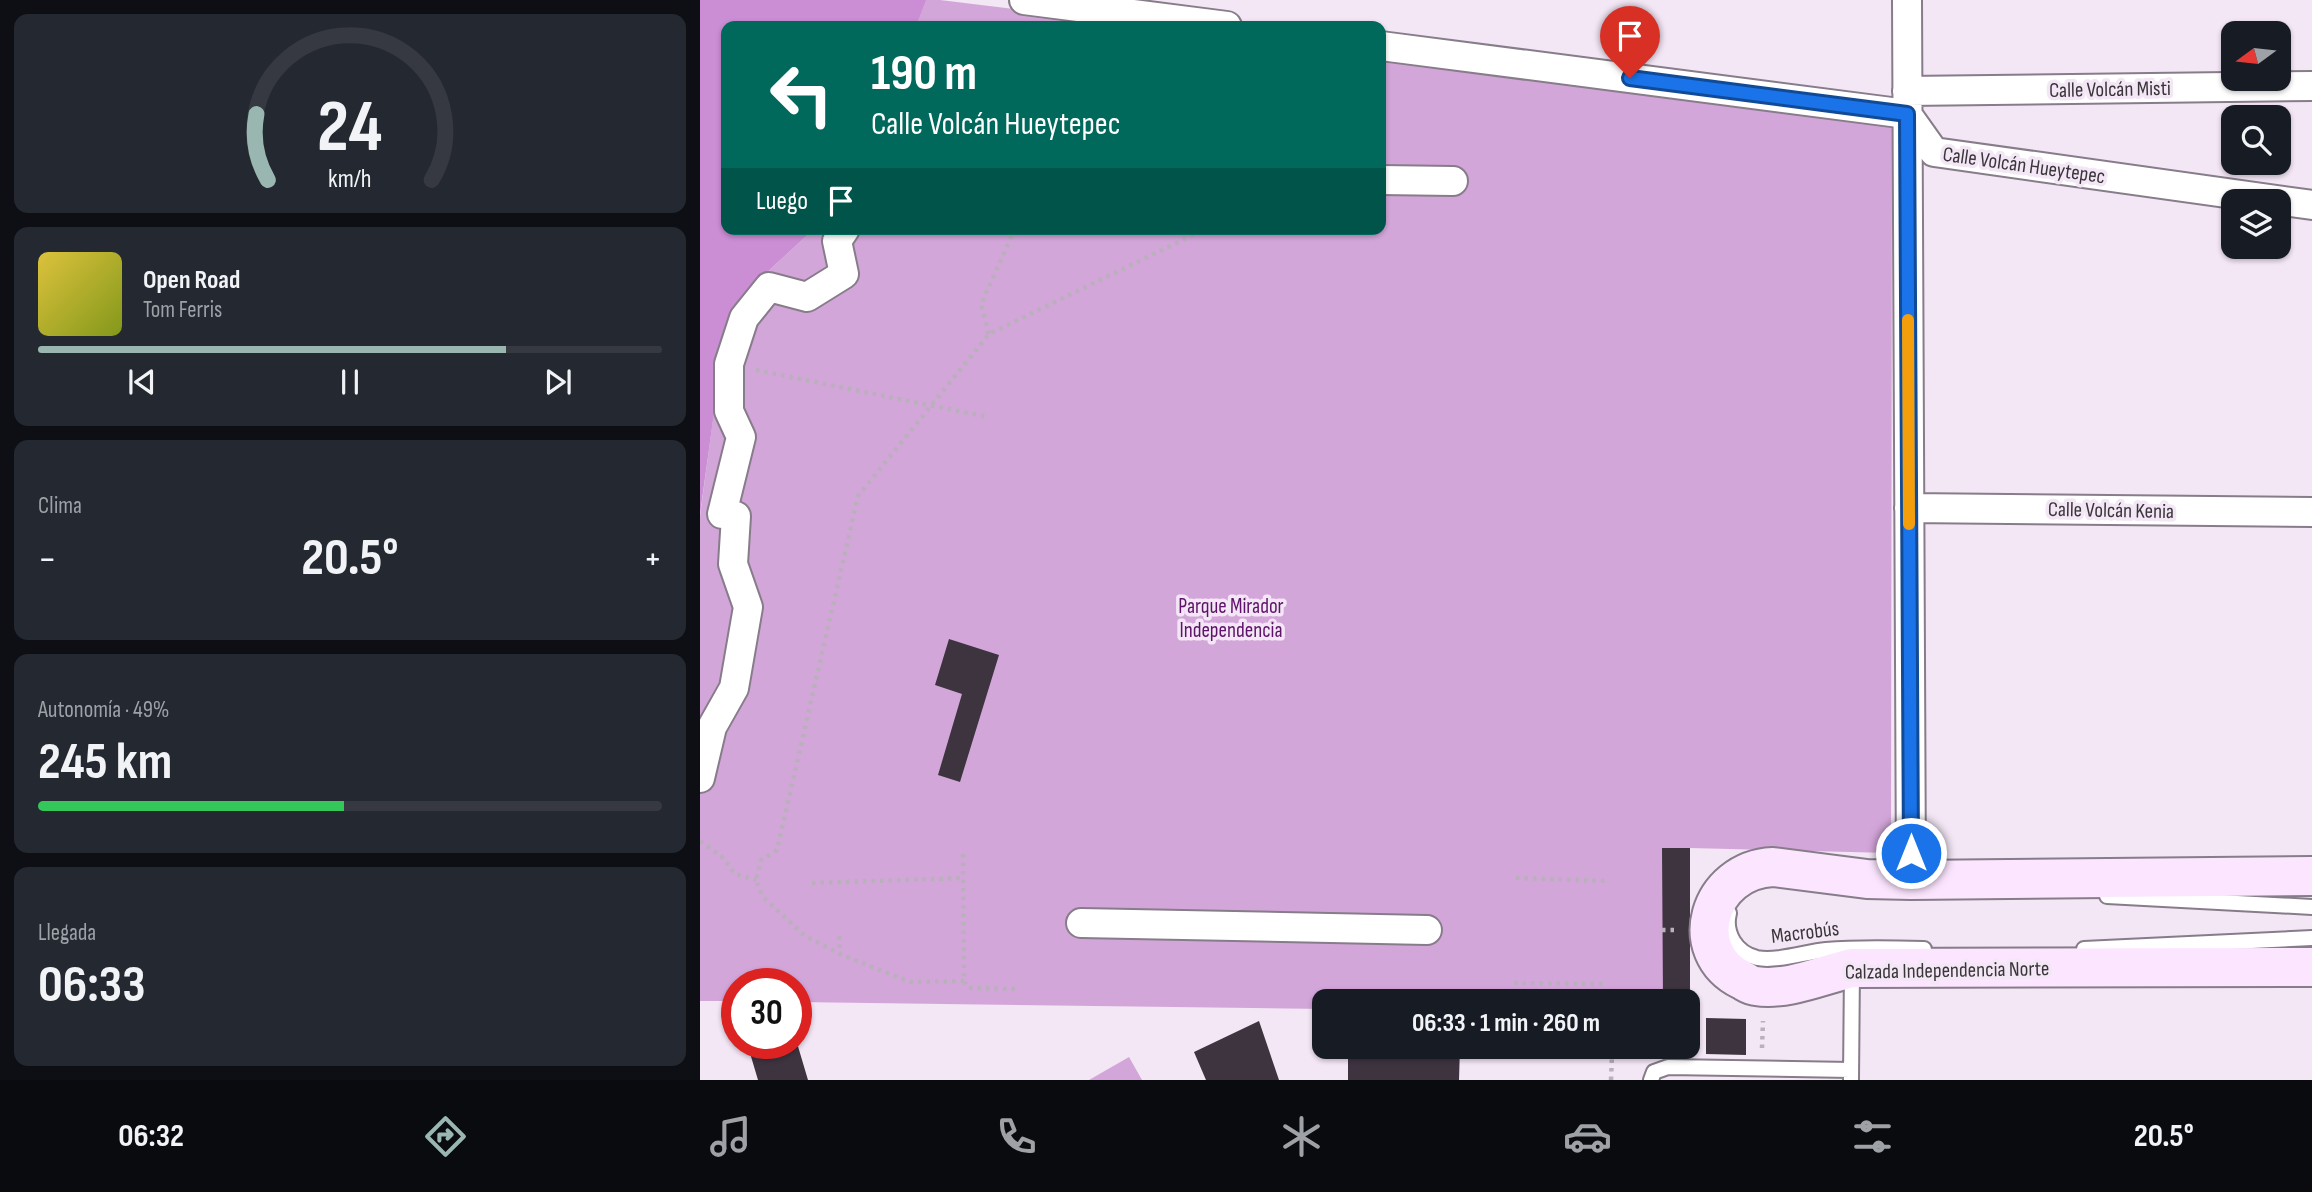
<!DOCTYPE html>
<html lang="es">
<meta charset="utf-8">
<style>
body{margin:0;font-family:"Sofia Sans Condensed",sans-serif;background:#242831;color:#f1f3f6;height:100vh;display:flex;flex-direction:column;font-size:26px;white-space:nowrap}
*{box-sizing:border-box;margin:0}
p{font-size:23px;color:#9ea1a6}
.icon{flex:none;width:38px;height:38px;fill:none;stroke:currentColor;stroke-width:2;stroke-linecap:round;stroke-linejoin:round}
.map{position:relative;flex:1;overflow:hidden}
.drawer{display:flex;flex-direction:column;gap:14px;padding:14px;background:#0d0f14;width:700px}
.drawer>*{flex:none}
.guide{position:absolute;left:21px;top:21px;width:665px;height:214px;border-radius:14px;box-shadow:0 2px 5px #0004;background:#00695c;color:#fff;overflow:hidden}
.needle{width:46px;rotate:255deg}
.buttons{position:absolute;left:1521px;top:21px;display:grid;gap:14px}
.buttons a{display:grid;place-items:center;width:70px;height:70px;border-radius:14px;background:#171b24;box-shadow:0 2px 5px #0004;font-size:35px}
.speed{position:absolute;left:21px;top:968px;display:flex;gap:14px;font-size:35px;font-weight:700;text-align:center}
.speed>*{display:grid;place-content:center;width:91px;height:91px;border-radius:50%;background:#171b24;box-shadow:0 2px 5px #0004;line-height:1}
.speed .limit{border:10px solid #d22;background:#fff;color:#111}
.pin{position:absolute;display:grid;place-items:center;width:60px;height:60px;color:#fff;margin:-72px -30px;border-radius:50% 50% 50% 0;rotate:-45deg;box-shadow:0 0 7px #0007}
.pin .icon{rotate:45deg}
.me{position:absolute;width:77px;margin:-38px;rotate:0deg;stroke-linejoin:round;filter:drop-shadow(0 0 5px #0008)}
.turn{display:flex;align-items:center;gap:24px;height:147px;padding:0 35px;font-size:32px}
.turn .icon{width:91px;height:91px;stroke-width:2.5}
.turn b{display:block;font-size:49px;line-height:60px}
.then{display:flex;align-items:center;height:66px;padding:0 35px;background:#0003;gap:14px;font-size:26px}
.big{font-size:52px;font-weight:700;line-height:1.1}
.drawer .tile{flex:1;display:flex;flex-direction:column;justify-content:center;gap:10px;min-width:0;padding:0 24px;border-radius:14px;background:#242831}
.drawer .dial{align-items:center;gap:0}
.dial svg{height:182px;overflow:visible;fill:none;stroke:#363941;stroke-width:7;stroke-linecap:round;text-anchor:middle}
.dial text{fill:#f1f3f6;stroke:none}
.song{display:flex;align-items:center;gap:21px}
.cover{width:84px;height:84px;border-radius:10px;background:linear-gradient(135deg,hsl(50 70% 55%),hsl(70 70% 35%))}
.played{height:7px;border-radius:4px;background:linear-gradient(90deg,#99b7b0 75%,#363941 75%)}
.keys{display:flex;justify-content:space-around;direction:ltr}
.heat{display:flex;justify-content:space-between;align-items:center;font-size:38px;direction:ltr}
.charge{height:10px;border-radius:5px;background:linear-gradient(90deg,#34c759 49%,#363941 0)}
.trip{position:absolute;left:612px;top:989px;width:388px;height:70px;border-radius:14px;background:#171b24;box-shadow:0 2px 5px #0004;font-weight:700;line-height:70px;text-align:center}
.tabs{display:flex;height:112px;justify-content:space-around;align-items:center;background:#090b0e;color:#9ea1a6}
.tabs .icon{width:49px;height:49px}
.tabs .on{color:#99b7b0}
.tabs b{font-size:32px;color:#f1f3f6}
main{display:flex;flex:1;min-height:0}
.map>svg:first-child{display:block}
.green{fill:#d3a6d9}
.forest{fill:#cb8dd4}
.building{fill:#3e3440}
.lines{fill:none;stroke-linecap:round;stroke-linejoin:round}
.lane-casing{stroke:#877c89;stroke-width:18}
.street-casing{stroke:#877c89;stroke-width:32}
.secondary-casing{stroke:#877c89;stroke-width:42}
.path{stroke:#bab0bc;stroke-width:4.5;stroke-dasharray:3.5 5;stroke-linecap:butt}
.lane{stroke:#fff;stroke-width:14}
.street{stroke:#fff;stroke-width:28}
.secondary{stroke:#fce6ff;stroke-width:38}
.route-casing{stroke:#114b97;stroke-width:18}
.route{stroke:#1a73e8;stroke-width:12}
.slow{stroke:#f59e0b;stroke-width:12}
.labels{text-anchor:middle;stroke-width:7;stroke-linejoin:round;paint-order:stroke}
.street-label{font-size:21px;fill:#3a353b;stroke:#f3e6f5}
.park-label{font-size:21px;fill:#5e1269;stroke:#f3e6f5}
</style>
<main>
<section class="drawer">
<div class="tile dial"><svg viewBox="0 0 100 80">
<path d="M14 69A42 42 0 1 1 86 69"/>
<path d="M14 69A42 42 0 0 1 9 40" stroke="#99b7b0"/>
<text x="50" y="56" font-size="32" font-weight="700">24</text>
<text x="50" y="72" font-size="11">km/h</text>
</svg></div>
<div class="tile">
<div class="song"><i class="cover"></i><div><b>Open Road</b><p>Tom Ferris</p></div></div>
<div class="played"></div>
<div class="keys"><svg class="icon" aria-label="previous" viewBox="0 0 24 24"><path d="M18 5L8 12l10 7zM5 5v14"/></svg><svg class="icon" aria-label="pause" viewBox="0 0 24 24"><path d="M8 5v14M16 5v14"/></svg><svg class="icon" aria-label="next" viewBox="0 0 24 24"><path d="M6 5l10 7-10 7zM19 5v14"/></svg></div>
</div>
<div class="tile"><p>Clima</p>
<div class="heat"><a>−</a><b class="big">20.5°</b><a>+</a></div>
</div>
<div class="tile"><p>Autonomía · 49%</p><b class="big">245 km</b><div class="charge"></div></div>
<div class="tile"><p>Llegada</p><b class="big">06:33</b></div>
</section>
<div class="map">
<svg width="1612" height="1080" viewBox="0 0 1612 1080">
<rect width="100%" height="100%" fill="#f3e6f5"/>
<path class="green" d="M0 0H240L452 26H216L220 12 26 26V229L0 315Z
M681 55 1192 118 1191 853 990 848V1014L989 1001H625V1009L96 1002V984H37V1001H0V516L13 419 17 363 64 275 114 229H681Z
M429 1057 442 1080H389Z"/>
<path class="forest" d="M0 0H226L216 26H26V229H114L64 275 17 363 14 413 0 514Z"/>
<path class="building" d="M249 639 299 655 260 782 238 775 262 694 235 685Z
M962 848H990V1001H963Z
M1006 1018 1046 1019V1055L1006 1054Z
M559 1021 579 1080H506L494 1052Z
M47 1043H97L108 1080H58Z
M648 1046H760L759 1080H648Z"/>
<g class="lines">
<g class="lane-casing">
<path id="lane" d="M1407 896 1612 907
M1029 913C1024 933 1036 953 1057 958 1076 962 1106 952 1126 950 1159 947 1191 948 1224 949
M1384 949 1612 938
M1151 1079 1152 969
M951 1080 954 1072 968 1067 1151 1070"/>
</g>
<g class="street-casing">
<path id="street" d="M324 0 527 26
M1207 0 1211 880
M681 46 1207 114 1234 152 1612 205
M1207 91 1612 86
M681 180 753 181
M1209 508 1612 512
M0 778 12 727 34 688 48 607 33 564 36 516 22 514 41 437 29 411V364L44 318 69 287 107 297 144 274 137 241 145 229
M381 923 727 930"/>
</g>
<g class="secondary-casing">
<path id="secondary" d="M1612 876 1211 880 1167 879 1073 867C1008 870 985 952 1042 980 1046 982 1051 986 1056 986 1087 991 1122 975 1152 968L1612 967"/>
</g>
<path class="path" d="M289 334 281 304 315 229
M56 370 288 417
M0 841 22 857 35 874 56 880
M263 854 264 981 268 988 319 989
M816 878 906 881
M112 883 264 878
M962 930H979
M139 936 140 953
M264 981 210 982 140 954 105 936 63 897 56 880 61 860 77 850 158 496 289 334 505 229
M814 983 903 984
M1062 1048 1063 1021
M911 1080 912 1055H942"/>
<use href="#lane" class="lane"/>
<use href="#street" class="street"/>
<use href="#secondary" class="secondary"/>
</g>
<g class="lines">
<g class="route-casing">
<path id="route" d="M930 78 1207 114 1211 853"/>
</g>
<use href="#route" class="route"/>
<path class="slow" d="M1208 320 1209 524"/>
</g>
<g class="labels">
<g class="street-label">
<text transform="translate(1410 89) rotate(-1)" y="7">Calle Volcán Misti</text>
<text transform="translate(1324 165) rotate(8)" y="7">Calle Volcán Hueytepec</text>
<text transform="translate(1411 510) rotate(1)" y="7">Calle Volcán Kenia</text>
<text transform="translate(1105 932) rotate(-7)" y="7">Macrobús</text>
<text transform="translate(1247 970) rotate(-1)" y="7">Calzada Independencia Norte</text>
</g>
<g class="park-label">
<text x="531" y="613">Parque Mirador<tspan x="531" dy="24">Independencia</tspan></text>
</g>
</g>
</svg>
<div class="buttons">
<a><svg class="needle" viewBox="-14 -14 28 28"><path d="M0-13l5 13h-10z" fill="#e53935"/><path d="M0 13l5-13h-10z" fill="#9ea1a6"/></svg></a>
<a><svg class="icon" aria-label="search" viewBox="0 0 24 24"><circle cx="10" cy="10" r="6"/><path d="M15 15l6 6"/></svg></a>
<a><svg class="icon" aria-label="layers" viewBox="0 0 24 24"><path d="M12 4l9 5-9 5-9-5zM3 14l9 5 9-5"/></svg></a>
</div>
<div class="speed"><div class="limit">30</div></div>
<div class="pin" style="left:930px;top:78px;background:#d93025"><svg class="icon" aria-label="arrive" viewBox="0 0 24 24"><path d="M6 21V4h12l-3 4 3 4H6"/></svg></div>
<svg class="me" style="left:1211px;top:853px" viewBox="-20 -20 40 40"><circle r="17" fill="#1a73e8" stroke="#fff" stroke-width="3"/><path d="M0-11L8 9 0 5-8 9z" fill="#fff"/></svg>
<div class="trip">06:33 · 1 min · 260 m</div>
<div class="guide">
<div class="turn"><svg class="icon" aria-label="left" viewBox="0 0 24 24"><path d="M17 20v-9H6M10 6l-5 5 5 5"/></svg><div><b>190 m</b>Calle Volcán Hueytepec</div></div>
<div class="then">Luego<svg class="icon" aria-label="arrive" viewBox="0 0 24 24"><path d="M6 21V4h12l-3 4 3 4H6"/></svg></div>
</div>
</div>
</main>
<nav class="tabs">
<b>06:32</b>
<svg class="icon on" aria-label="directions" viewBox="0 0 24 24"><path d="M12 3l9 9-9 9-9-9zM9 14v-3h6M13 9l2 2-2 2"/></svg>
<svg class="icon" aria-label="music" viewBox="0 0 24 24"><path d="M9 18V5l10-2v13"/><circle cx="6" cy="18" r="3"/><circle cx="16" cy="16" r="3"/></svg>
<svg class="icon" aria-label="phone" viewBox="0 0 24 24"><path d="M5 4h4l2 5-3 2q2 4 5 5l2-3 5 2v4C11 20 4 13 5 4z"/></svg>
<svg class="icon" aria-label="climate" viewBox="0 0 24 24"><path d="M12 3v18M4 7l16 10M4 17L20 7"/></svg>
<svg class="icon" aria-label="car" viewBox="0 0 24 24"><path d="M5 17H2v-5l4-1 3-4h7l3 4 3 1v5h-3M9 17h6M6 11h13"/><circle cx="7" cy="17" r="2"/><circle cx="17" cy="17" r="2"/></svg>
<svg class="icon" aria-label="filters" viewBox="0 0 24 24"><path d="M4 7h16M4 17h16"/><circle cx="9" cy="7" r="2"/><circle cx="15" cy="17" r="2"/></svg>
<b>20.5°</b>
</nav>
